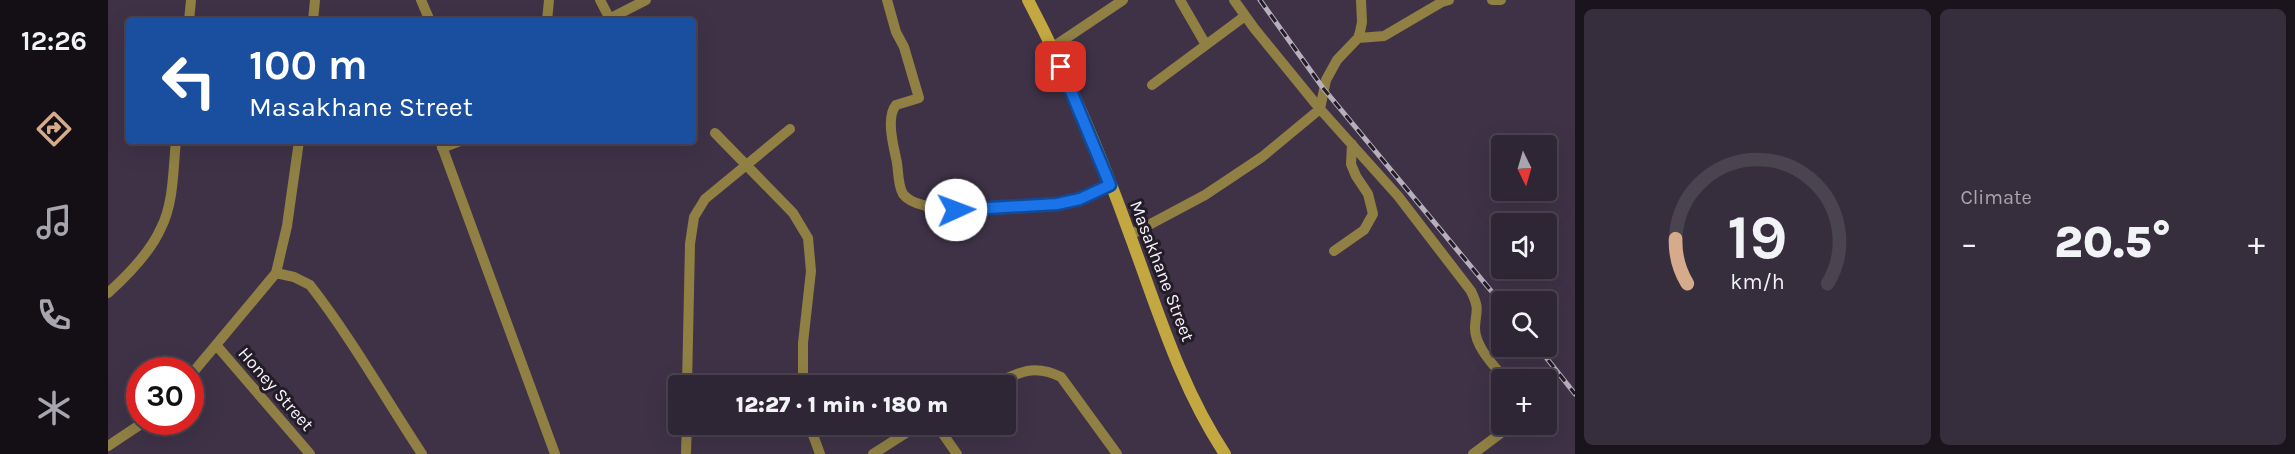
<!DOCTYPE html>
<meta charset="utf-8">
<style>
body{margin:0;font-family:Karla,sans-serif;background:#372e3d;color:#f1f3f6;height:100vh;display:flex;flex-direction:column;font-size:22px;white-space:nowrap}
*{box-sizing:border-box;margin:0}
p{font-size:20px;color:#a7a5ad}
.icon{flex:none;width:33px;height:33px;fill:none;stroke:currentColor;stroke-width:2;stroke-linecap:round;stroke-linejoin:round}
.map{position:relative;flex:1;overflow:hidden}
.sheet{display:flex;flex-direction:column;gap:9px;padding:9px;background:#1a151d;width:720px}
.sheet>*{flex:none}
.top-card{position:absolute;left:18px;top:18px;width:570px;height:126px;border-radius:6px;box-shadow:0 6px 24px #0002,0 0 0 2px #4a4350;background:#1a4fa0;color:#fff;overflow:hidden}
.needle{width:39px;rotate:175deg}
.fabs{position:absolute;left:1383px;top:135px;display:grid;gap:12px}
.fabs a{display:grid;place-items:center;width:66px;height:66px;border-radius:6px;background:#2f2635;box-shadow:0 6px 24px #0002,0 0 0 2px #4a4350;font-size:30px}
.speed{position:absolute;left:18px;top:357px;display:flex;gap:12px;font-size:30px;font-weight:700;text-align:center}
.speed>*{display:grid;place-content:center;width:78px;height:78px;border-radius:50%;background:#2f2635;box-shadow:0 6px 24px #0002,0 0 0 2px #4a4350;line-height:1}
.speed .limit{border:9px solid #d22;background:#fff;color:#111}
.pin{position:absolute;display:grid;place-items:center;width:51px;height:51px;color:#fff;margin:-26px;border-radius:12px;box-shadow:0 3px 9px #0006}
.me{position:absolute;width:66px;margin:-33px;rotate:88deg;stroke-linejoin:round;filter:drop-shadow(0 0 4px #0008)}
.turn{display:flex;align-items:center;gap:21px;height:126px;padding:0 24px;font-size:27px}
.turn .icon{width:78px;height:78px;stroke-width:2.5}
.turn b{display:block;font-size:42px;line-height:51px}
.big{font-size:45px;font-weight:800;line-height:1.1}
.sheet .card{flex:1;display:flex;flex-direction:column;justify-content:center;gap:9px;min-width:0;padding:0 21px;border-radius:9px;background:#372e3d}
.sheet .dial{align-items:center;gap:0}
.dial svg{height:156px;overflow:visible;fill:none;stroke:#4a4350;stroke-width:7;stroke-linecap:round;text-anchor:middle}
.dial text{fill:#f1f3f6;stroke:none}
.heat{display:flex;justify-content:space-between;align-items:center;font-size:33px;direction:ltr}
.sheet .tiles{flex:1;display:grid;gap:9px;grid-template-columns:repeat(2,1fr)}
.trip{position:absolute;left:560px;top:375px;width:348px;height:60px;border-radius:6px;background:#2f2635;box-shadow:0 6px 24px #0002,0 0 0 2px #4a4350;font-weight:800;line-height:60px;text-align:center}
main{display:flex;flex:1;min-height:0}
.tabs{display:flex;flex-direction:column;width:108px;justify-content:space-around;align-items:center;background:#130f15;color:#a7a5ad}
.tabs .icon{width:42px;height:42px}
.tabs .current{color:#d6ab8b}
.tabs b{font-size:27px;color:#f1f3f6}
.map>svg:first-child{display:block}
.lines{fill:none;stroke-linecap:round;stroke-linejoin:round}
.street{stroke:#908044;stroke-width:10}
.secondary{stroke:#c3a841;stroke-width:12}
.rail-casing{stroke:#b8afbd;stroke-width:5}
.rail{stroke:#221c26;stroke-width:3;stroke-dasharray:9;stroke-linecap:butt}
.route-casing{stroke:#114b97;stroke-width:15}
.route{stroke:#1a73e8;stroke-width:10}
.labels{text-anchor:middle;stroke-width:6;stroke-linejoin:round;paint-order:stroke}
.street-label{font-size:18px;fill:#f9f2fd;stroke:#221c26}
</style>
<main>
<nav class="tabs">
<b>12:26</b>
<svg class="icon current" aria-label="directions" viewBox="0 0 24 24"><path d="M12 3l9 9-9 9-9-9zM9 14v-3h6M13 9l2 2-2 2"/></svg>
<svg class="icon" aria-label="music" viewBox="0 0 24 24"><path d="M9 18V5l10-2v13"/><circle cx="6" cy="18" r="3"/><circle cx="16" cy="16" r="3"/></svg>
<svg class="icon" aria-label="phone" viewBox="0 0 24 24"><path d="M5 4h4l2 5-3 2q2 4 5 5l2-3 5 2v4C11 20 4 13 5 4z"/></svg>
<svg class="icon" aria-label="climate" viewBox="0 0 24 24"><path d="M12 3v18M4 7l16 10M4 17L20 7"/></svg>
</nav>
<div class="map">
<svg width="1467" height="454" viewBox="0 0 1467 454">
<rect width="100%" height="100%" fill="#3f3247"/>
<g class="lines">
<path class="street" d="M313 0 322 21
M492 0 503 21
M779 0 788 32 796 47 811 98 788 105C778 117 785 144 788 158 791 169 789 184 795 194 814 221 938 207 969 200 980 197 991 190 1002 185
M1072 0 1098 45
M1126 0 1146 28 1212 109 1290 196 1363 291C1372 310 1368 309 1367 327 1366 346 1387 367 1398 380
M1384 0H1393
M501 19 538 0
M81 21 83 0
M205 21 207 0
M439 21 441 0
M1250 38 1276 36 1334 2 1341 0
M945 47 1015 0
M1044 85 1137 16
M607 133 685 213 700 238 703 271 695 343V386
M332 141 447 454
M334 148 352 141
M1022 235 1097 195 1154 157 1212 109 1218 80 1229 60 1250 38 1252 32 1254 22 1253 0
M1226 251 1256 230 1265 214 1260 194 1248 176 1243 164 1244 144
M168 273 186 277 202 285C244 339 277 398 314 454
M0 293C20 275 42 253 53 228 66 203 65 168 68 141
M109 346 202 454
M82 376 168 273 179 226 191 141
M579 386 582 244 586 217 597 199 682 129
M883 386C909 373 925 363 953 377L1009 454
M701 424 712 454
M828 424 849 454
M0 446 36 422
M578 452 579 424
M765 454 812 424
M1365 454 1405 424"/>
<path class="secondary" d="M920 0C960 76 994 157 1023 238 1050 311 1073 388 1117 454"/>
<g class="rail-casing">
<path id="rail" d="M1152 0 1215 88 1394 304
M1429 346 1467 394"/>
</g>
<use href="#rail" class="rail"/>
</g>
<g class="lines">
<g class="route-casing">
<path id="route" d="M848 210 949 204 972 199 1002 185 953 67"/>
</g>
<use href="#route" class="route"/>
</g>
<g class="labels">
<g class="street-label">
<text transform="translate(1054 271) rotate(69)" y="6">Masakhane Street</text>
<text transform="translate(168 389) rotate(49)" y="6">Honey Street</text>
</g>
</g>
</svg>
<div class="fabs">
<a><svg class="needle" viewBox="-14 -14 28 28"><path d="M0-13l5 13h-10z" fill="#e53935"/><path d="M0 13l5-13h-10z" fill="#a7a5ad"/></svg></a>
<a><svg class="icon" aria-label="sound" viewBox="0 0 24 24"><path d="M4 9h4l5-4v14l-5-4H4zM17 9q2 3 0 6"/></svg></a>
<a><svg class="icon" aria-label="search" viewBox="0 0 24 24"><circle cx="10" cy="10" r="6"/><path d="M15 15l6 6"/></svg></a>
<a>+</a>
</div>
<div class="speed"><div class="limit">30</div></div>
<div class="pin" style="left:953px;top:67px;background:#d93025"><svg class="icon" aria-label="arrive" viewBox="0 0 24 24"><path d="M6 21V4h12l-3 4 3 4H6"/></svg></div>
<svg class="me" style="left:848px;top:210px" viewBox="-20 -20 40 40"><circle r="19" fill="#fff"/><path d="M0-13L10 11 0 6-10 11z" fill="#1a73e8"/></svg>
<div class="trip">12:27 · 1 min · 180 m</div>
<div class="top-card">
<div class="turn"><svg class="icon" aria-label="left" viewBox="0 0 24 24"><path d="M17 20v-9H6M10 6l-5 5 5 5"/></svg><div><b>100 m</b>Masakhane Street</div></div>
</div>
</div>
<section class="sheet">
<div class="tiles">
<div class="card dial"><svg viewBox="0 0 100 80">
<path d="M14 69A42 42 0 1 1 86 69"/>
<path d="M14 69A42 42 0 0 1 8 46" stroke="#d6ab8b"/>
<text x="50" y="56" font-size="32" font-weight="700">19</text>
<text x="50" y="72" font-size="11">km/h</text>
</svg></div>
<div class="card"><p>Climate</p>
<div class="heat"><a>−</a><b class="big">20.5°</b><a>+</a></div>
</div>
</div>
</section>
</main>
